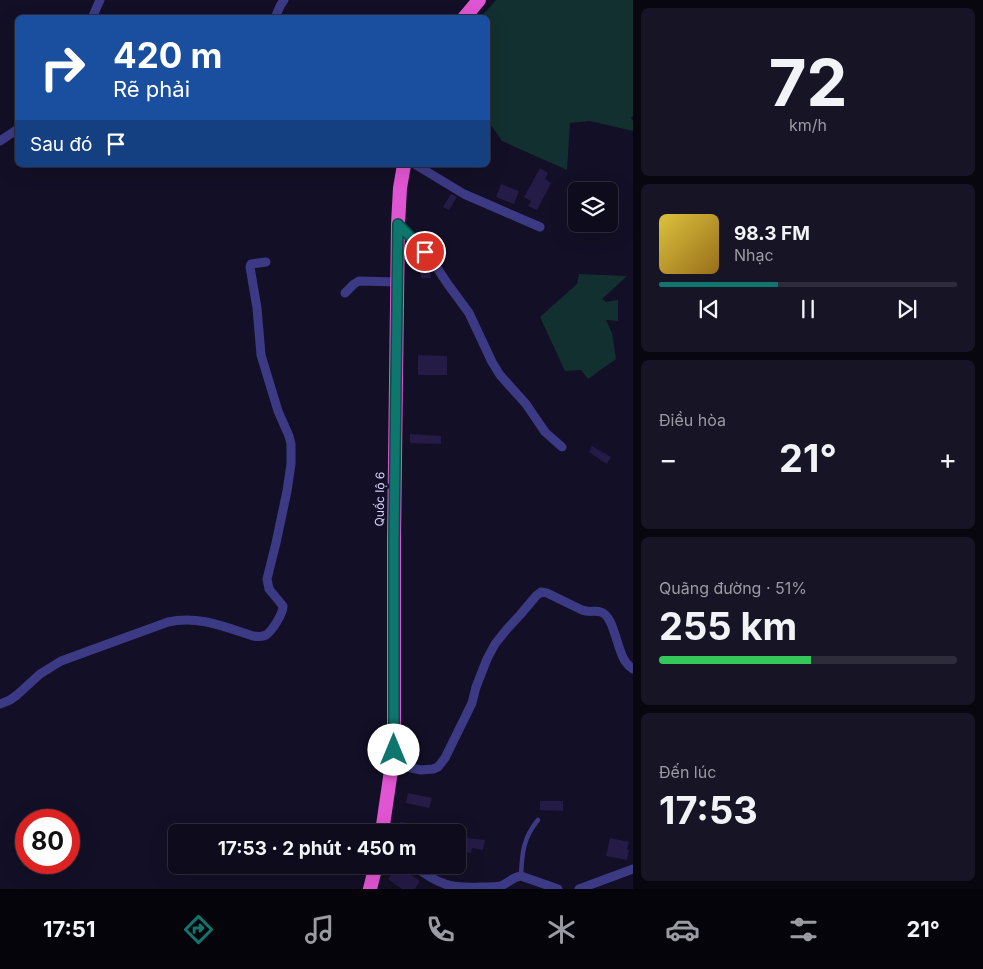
<!DOCTYPE html>
<html lang="vi">
<meta charset="utf-8">
<style>
body{margin:0;font-family:Inter,sans-serif;background:#171425;color:#f1f3f6;height:100vh;display:flex;flex-direction:column;font-size:19px;white-space:nowrap}
*{box-sizing:border-box;margin:0}
p{font-size:16px;color:#9b9ba3}
.icon{flex:none;width:28px;height:28px;fill:none;stroke:currentColor;stroke-width:2;stroke-linecap:round;stroke-linejoin:round}
.map{position:relative;flex:1;overflow:hidden}
.side{display:flex;flex-direction:column;gap:8px;padding:8px;background:#08060f;width:350px}
.side>*{flex:none}
.banner{position:absolute;left:15px;top:15px;width:475px;height:152px;border-radius:8px;box-shadow:0 5px 20px #0002,0 0 0 1px #2e2b3b;background:#1a4fa0;color:#fff;overflow:hidden}
.controls{position:absolute;left:568px;top:182px;display:grid;gap:10px}
.controls a{display:grid;place-items:center;width:50px;height:50px;border-radius:8px;background:#0e0b1c;box-shadow:0 5px 20px #0002,0 0 0 1px #2e2b3b;font-size:25px}
.speed{position:absolute;left:15px;top:809px;display:flex;gap:10px;font-size:25px;font-weight:700;text-align:center}
.speed>*{display:grid;place-content:center;width:65px;height:65px;border-radius:50%;background:#0e0b1c;box-shadow:0 5px 20px #0002,0 0 0 1px #2e2b3b;line-height:1}
.speed .limit{border:8px solid #d22;background:#fff;color:#111}
.pin{position:absolute;display:grid;place-items:center;width:42px;height:42px;color:#fff;margin:-21px;border:2px solid #fff;border-radius:50%;box-shadow:0 1px 5px #0007}
.me{position:absolute;width:55px;margin:-28px;rotate:0deg;stroke-linejoin:round;filter:drop-shadow(0 0 4px #0008)}
.turn{display:flex;align-items:center;gap:18px;height:105px;padding:0 15px;font-size:22px}
.turn .icon{width:65px;height:65px;stroke-width:2.5}
.turn b{display:block;font-size:35px;line-height:42px}
.then{display:flex;align-items:center;height:48px;padding:0 15px;background:#0003;gap:10px;font-size:19px}
.big{font-size:38px;font-weight:700;line-height:1.1}
.side .card{flex:1;display:flex;flex-direction:column;justify-content:center;gap:8px;min-width:0;padding:0 18px;border-radius:8px;background:#171425}
.side .dial{align-items:center;gap:0}
.dial b{font-size:65px;line-height:1}
.song{display:flex;align-items:center;gap:15px}
.cover{width:60px;height:60px;border-radius:8px;background:linear-gradient(135deg,hsl(50 70% 55%),hsl(40 70% 35%))}
.played{height:5px;border-radius:2px;background:linear-gradient(90deg,#0f766e 40%,#2e2b3b 40%)}
.keys{display:flex;justify-content:space-around;direction:ltr}
.heat{display:flex;justify-content:space-between;align-items:center;font-size:28px;direction:ltr}
.charge{height:8px;border-radius:4px;background:linear-gradient(90deg,#34c759 51%,#2e2b3b 0)}
.trip{position:absolute;left:168px;top:824px;width:298px;height:50px;border-radius:8px;background:#0e0b1c;box-shadow:0 5px 20px #0002,0 0 0 1px #2e2b3b;font-weight:700;line-height:50px;text-align:center}
.tab-bar{display:flex;height:80px;justify-content:space-around;align-items:center;background:#06040b;color:#9b9ba3}
.tab-bar .icon{width:35px;height:35px}
.tab-bar .current{color:#0f766e}
.tab-bar b{font-size:22px;color:#f1f3f6}
main{display:flex;flex:1;min-height:0}
.map>svg:first-child{display:block}
.green{fill:#12302f}
.building{fill:#241b47}
.lines{fill:none;stroke-linecap:round;stroke-linejoin:round}
.service{stroke:#3d3a85;stroke-width:4.5}
.minor{stroke:#3d3a85;stroke-width:9}
.trunk{stroke:#e055d1;stroke-width:14}
.route-casing{stroke:#0a4d48;stroke-width:12}
.route{stroke:#0f766e;stroke-width:9}
.labels{text-anchor:middle;stroke-width:5;stroke-linejoin:round;paint-order:stroke}
.street-label{font-size:12px;fill:#d9d4ff;stroke:#130f26}
</style>
<main>
<div class="map">
<svg width="633" height="889" viewBox="0 0 633 889">
<rect width="100%" height="100%" fill="#130f26"/>
<path class="green" d="M496 0H633V116L631 118 633 121V131L590 121 570 123 567 170 502 141 488 121V18L481 17Z
M579 274 627 276 602 299 606 302 618 300V321L606 320 612 333 616 359 588 379 581 370 565 371 540 317 577 284Z"/>
<path class="building" d="M540 168 548 173 545 179 551 183 537 210 528 206 531 201 524 197Z
M501 184 519 191 514 204 496 197Z
M451 194 457 197 449 210 443 207Z
M420 260H424L430 268 431 278H421Z
M418 355 447 356V375H418Z
M410 434 441 436V444L410 443Z
M592 446 611 457 607 464 589 452Z
M408 793 432 798 429 808 406 803Z
M540 801H563V811L540 810Z
M400 822 417 824 416 832 399 831Z
M467 838 485 840 483 850 472 848 471 853 464 852Z
M610 838 629 842 627 850H629L627 860 606 856Z
M397 866 420 881 415 889H402L388 879Z"/>
<g class="lines">
<path class="service" d="M521 876C522 853 523 838 538 820"/>
<path class="minor" d="M92 18 100 0
M275 18 280 6 284 0
M0 141 18 129
M416 165 464 194 540 227
M398 224 430 257 447 283 469 313 492 362 500 375 526 404 545 432 562 447
M345 293 354 284 359 281 397 282
M0 704 10 700 17 695 40 674 61 661 168 622C198 615 225 627 253 636 258 637 261 637 266 635 272 631 283 614 283 606L269 589 267 579 276 543 287 491 291 464V444L289 436 278 411 261 355 257 308 250 267 251 264 266 262
M393 764 421 770 433 769 438 767 445 758 472 703 476 687 487 659 495 644 507 629 520 615 536 596 541 592 547 593 582 610C589 613 595 610 601 612 614 616 617 650 625 661 627 664 630 667 633 669
M413 865C437 884 451 889 481 887 488 887 495 887 501 886 508 883 513 877 521 876L558 889
M579 889 633 869"/>
<path class="trunk" d="M464 18 479 0
M382 832 394 750V540L398 224 400 188 404 165
M370 889 376 865"/>
</g>
<g class="lines">
<g class="route-casing">
<path id="route" d="M394 750V540L398 224 425 252"/>
</g>
<use href="#route" class="route"/>
</g>
<g class="labels">
<g class="street-label">
<text transform="translate(380 499) rotate(-89)" y="4">Quốc lộ 6</text>
</g>
</g>
</svg>
<div class="controls">
<a><svg class="icon" aria-label="layers" viewBox="0 0 24 24"><path d="M12 4l9 5-9 5-9-5zM3 14l9 5 9-5"/></svg></a>
</div>
<div class="speed"><div class="limit">80</div></div>
<div class="pin" style="left:425px;top:252px;background:#d93025"><svg class="icon" aria-label="arrive" viewBox="0 0 24 24"><path d="M6 21V4h12l-3 4 3 4H6"/></svg></div>
<svg class="me" style="left:394px;top:750px" viewBox="-20 -20 40 40"><circle r="19" fill="#fff"/><path d="M0-13L10 11 0 6-10 11z" fill="#0f766e"/></svg>
<div class="trip">17:53 · 2 phút · 450 m</div>
<div class="banner">
<div class="turn"><svg class="icon" aria-label="right" viewBox="0 0 24 24"><path d="M7 20v-9h11M14 6l5 5-5 5"/></svg><div><b>420 m</b>Rẽ phải</div></div>
<div class="then">Sau đó<svg class="icon" aria-label="arrive" viewBox="0 0 24 24"><path d="M6 21V4h12l-3 4 3 4H6"/></svg></div>
</div>
</div>
<section class="side">
<div class="card dial"><b>72</b><p>km/h</p></div>
<div class="card">
<div class="song"><i class="cover"></i><div><b>98.3 FM</b><p>Nhạc</p></div></div>
<div class="played"></div>
<div class="keys"><svg class="icon" aria-label="previous" viewBox="0 0 24 24"><path d="M18 5L8 12l10 7zM5 5v14"/></svg><svg class="icon" aria-label="pause" viewBox="0 0 24 24"><path d="M8 5v14M16 5v14"/></svg><svg class="icon" aria-label="next" viewBox="0 0 24 24"><path d="M6 5l10 7-10 7zM19 5v14"/></svg></div>
</div>
<div class="card"><p>Điều hòa</p>
<div class="heat"><a>−</a><b class="big">21°</b><a>+</a></div>
</div>
<div class="card"><p>Quãng đường · 51%</p><b class="big">255 km</b><div class="charge"></div></div>
<div class="card"><p>Đến lúc</p><b class="big">17:53</b></div>
</section>
</main>
<nav class="tab-bar">
<b>17:51</b>
<svg class="icon current" aria-label="directions" viewBox="0 0 24 24"><path d="M12 3l9 9-9 9-9-9zM9 14v-3h6M13 9l2 2-2 2"/></svg>
<svg class="icon" aria-label="music" viewBox="0 0 24 24"><path d="M9 18V5l10-2v13"/><circle cx="6" cy="18" r="3"/><circle cx="16" cy="16" r="3"/></svg>
<svg class="icon" aria-label="phone" viewBox="0 0 24 24"><path d="M5 4h4l2 5-3 2q2 4 5 5l2-3 5 2v4C11 20 4 13 5 4z"/></svg>
<svg class="icon" aria-label="climate" viewBox="0 0 24 24"><path d="M12 3v18M4 7l16 10M4 17L20 7"/></svg>
<svg class="icon" aria-label="car" viewBox="0 0 24 24"><path d="M5 17H2v-5l4-1 3-4h7l3 4 3 1v5h-3M9 17h6M6 11h13"/><circle cx="7" cy="17" r="2"/><circle cx="17" cy="17" r="2"/></svg>
<svg class="icon" aria-label="filters" viewBox="0 0 24 24"><path d="M4 7h16M4 17h16"/><circle cx="9" cy="7" r="2"/><circle cx="15" cy="17" r="2"/></svg>
<b>21°</b>
</nav>
